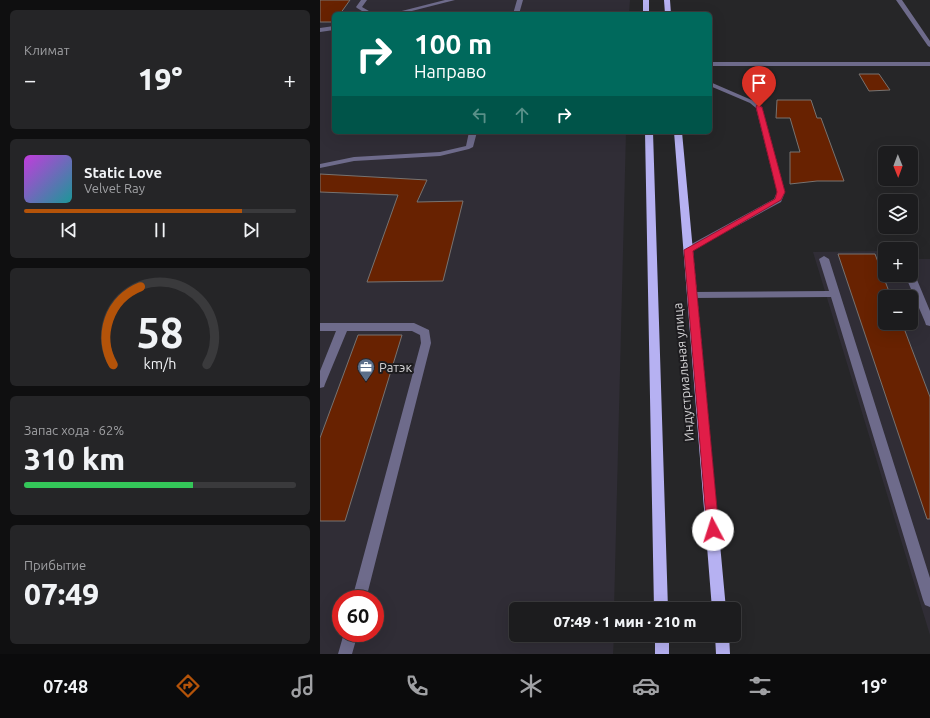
<!DOCTYPE html>
<html lang="ru">
<meta charset="utf-8">
<style>
body{margin:0;font-family:Ubuntu,sans-serif;background:#252527;color:#f1f3f6;height:100vh;display:flex;flex-direction:column;font-size:15px;white-space:nowrap}
*{box-sizing:border-box;margin:0}
p{font-size:13px;color:#a0a1a4}
.icon{flex:none;width:22px;height:22px;fill:none;stroke:currentColor;stroke-width:2;stroke-linecap:round;stroke-linejoin:round}
.map{position:relative;flex:1;overflow:hidden}
.details{display:flex;flex-direction:column;gap:10px;padding:10px;background:#0f0f10;width:320px}
.details>*{flex:none}
.top-card{position:absolute;left:12px;top:12px;width:380px;height:122px;border-radius:6px;box-shadow:0 4px 16px #0002,0 0 0 1px #3a3a3c;background:#00695c;color:#fff;overflow:hidden}
.needle{width:26px;rotate:179deg}
.buttons{position:absolute;left:558px;top:146px;display:grid;gap:8px}
.buttons a{display:grid;place-items:center;width:40px;height:40px;border-radius:6px;background:#1c1c1e;box-shadow:0 4px 16px #0002,0 0 0 1px #3a3a3c;font-size:20px}
.speed{position:absolute;left:12px;top:590px;display:flex;gap:8px;font-size:20px;font-weight:700;text-align:center}
.speed>*{display:grid;place-content:center;width:52px;height:52px;border-radius:50%;background:#1c1c1e;box-shadow:0 4px 16px #0002,0 0 0 1px #3a3a3c;line-height:1}
.speed .limit{border:6px solid #d22;background:#fff;color:#111}
.pin{position:absolute;display:grid;place-items:center;width:34px;height:34px;color:#fff;margin:-41px -17px;border-radius:50% 50% 50% 0;rotate:-45deg;box-shadow:0 0 4px #0007}
.pin .icon{rotate:45deg}
.me{position:absolute;width:44px;margin:-22px;rotate:355deg;stroke-linejoin:round;filter:drop-shadow(0 0 3px #0008)}
.turn{display:flex;align-items:center;gap:14px;height:84px;padding:0 16px;font-size:18px}
.turn .icon{width:52px;height:52px;stroke-width:2.5}
.turn b{display:block;font-size:28px;line-height:34px}
.lanes{display:flex;align-items:center;height:38px;padding:0 16px;background:#0003;justify-content:center;gap:20px;direction:ltr}
.lanes .off{opacity:.35}
.big{font-size:30px;font-weight:800;line-height:1.1}
.details .widget{flex:1;display:flex;flex-direction:column;justify-content:center;gap:6px;min-width:0;padding:0 14px;border-radius:6px;background:#252527}
.details .dial{align-items:center;gap:0}
.dial svg{height:104px;overflow:visible;fill:none;stroke:#3a3a3c;stroke-width:7;stroke-linecap:round;text-anchor:middle}
.dial text{fill:#f1f3f6;stroke:none}
.song{display:flex;align-items:center;gap:12px}
.cover{width:48px;height:48px;border-radius:6px;background:linear-gradient(135deg,hsl(290 70% 55%),hsl(180 70% 35%))}
.played{height:4px;border-radius:2px;background:linear-gradient(90deg,#b45309 80%,#3a3a3c 80%)}
.keys{display:flex;justify-content:space-around;direction:ltr}
.heat{display:flex;justify-content:space-between;align-items:center;font-size:22px;direction:ltr}
.charge{height:6px;border-radius:3px;background:linear-gradient(90deg,#34c759 62%,#3a3a3c 0)}
.trip{position:absolute;left:189px;top:602px;width:232px;height:40px;border-radius:6px;background:#1c1c1e;box-shadow:0 4px 16px #0002,0 0 0 1px #3a3a3c;font-weight:800;line-height:40px;text-align:center}
.dock{display:flex;height:64px;justify-content:space-around;align-items:center;background:#0b0b0c;color:#a0a1a4}
.dock .icon{width:28px;height:28px}
.dock .on{color:#b45309}
.dock b{font-size:18px;color:#f1f3f6}
main{display:flex;flex:1;min-height:0}
.map>svg:first-child{display:block}
.built{fill:#302d36;fill-rule:evenodd}
.building{fill:#682201;stroke:#777371}
.lines{fill:none;stroke-linecap:round;stroke-linejoin:round}
.minor{fill:#6e6b8b;fill-rule:evenodd}
.major{fill:#b6b1f2;fill-rule:evenodd}
.route{fill:#e11d48;stroke:#92132f}
.labels{text-anchor:middle;stroke-width:4;stroke-linejoin:round;paint-order:stroke}
.poi-label{font-size:13px;fill:#d2d1d3;stroke:#1d1c1f;text-anchor:start}
.street-label{font-size:13px;fill:#d2d1d3;stroke:#1d1c1f}
</style>
<main>
<section class="details">
<div class="widget"><p>Климат</p>
<div class="heat"><a>−</a><b class="big">19°</b><a>+</a></div>
</div>
<div class="widget">
<div class="song"><i class="cover"></i><div><b>Static Love</b><p>Velvet Ray</p></div></div>
<div class="played"></div>
<div class="keys"><svg class="icon" aria-label="previous" viewBox="0 0 24 24"><path d="M18 5L8 12l10 7zM5 5v14"/></svg><svg class="icon" aria-label="pause" viewBox="0 0 24 24"><path d="M8 5v14M16 5v14"/></svg><svg class="icon" aria-label="next" viewBox="0 0 24 24"><path d="M6 5l10 7-10 7zM19 5v14"/></svg></div>
</div>
<div class="widget dial"><svg viewBox="0 0 100 80">
<path d="M14 69A42 42 0 1 1 86 69"/>
<path d="M14 69A42 42 0 0 1 35 9" stroke="#b45309"/>
<text x="50" y="56" font-size="32" font-weight="700">58</text>
<text x="50" y="72" font-size="11">km/h</text>
</svg></div>
<div class="widget"><p>Запас хода · 62%</p><b class="big">310 km</b><div class="charge"></div></div>
<div class="widget"><p>Прибытие</p><b class="big">07:49</b></div>
</section>
<div class="map">
<svg width="610" height="654" viewBox="0 0 610 654">
<rect width="100%" height="100%" fill="#262628"/>
<path class="built" d="M0 0H310L309 14H14V132H306L294 609H196V635H294L293 654H0ZM21 599H55V633H21Z
M565 251V275H591V259H610V635L493 252ZM565 297H591V323H565Z"/>
<path class="building" d="M0 0H30L20 14H14V22H0Z
M539 74H559L570 90 549 91Z
M457 100H491L497 118H501L524 181H497L470 184V152H480L470 118H456Z
M0 174 107 180 97 202 143 201 123 281 47 282 78 195 0 192Z
M518 254H555L571 297H565V323H582L610 397V519H607Z
M38 335H82L25 521H0V438Z"/>
<g class="lines">
<path class="minor" d="M41 0H47L42 7 54 14H47L37 8 36 7Z
M125 0H135L80 14H70Z
M197 0H203L199 14H193Z
M576 0H582L610 41V47L608 46Z
M14 26V30L0 32V28Z
M390 62H610V66H390Z
M14 71V79L11 77V73Z
M390 82 434 101 442 107 465 192 461 202 369 252 365 249 366 247 454 199 457 192 436 108 430 103 390 86Z
M149 132H157L153 147 149 149 120 156 34 161 0 168V164L34 157 120 152 146 146Z
M504 256 509 259 610 578V607L605 605 603 600 511 297 372 298 367 295 372 292 509 291 499 259Z
M591 272 595 275 610 311V326L606 325 605 322 585 275H591Z
M0 323H94L109 330 111 343 46 599H32L101 343 100 335 92 331H27L5 384 4 387 0 388V371L16 331H0Z
M24 633H38L32 654H18Z"/>
<path class="major" d="M323 0H329V14H323Z
M344 0H350L351 14H345Z
M325 132H333L348 609H334Z
M354 132H362L406 609H392Z
M335 635H349V654H335Z
M395 635H409L410 654H396Z"/>
</g>
<path class="route" d="M437 105 442 107 465 192 461 200 373 251 399 530 397 534 393 536 389 534 387 530 364 250 455 199 457 192 436 107Z"/>
<defs>
<g id="office-pin" transform="scale(0.9)"><path d="M0 17L-7.5 6A9.5 9.5 0 1 1 7.5 6Z" fill="#5c6f8a" stroke="#1d1c1f"/><path d="M-6-3h4V-5.5h4V-3h4V5H-6ZM-1-4.5V-3h2v-1.5ZM-6 0V1H6V0Z" fill="#fff"/></g>
</defs>
<g fill-rule="evenodd">
<use href="#office-pin" x="46" y="367"/>
</g>
<g class="labels">
<g class="poi-label">
<text x="59" y="372">Ратэк</text>
</g>
<g class="street-label">
<text transform="translate(363 372) rotate(-95)" y="5">Индустриальная улица</text>
</g>
</g>
</svg>
<div class="buttons">
<a><svg class="needle" viewBox="-14 -14 28 28"><path d="M0-13l5 13h-10z" fill="#e53935"/><path d="M0 13l5-13h-10z" fill="#a0a1a4"/></svg></a>
<a><svg class="icon" aria-label="layers" viewBox="0 0 24 24"><path d="M12 4l9 5-9 5-9-5zM3 14l9 5 9-5"/></svg></a>
<a>+</a>
<a>−</a>
</div>
<div class="speed"><div class="limit">60</div></div>
<div class="pin" style="left:439px;top:107px;background:#d93025"><svg class="icon" aria-label="arrive" viewBox="0 0 24 24"><path d="M6 21V4h12l-3 4 3 4H6"/></svg></div>
<svg class="me" style="left:393px;top:530px" viewBox="-20 -20 40 40"><circle r="19" fill="#fff"/><path d="M0-13L10 11 0 6-10 11z" fill="#e11d48"/></svg>
<div class="trip">07:49 · 1 мин · 210 m</div>
<div class="top-card">
<div class="turn"><svg class="icon" aria-label="right" viewBox="0 0 24 24"><path d="M7 20v-9h11M14 6l5 5-5 5"/></svg><div><b>100 m</b>Направо</div></div>
<div class="lanes"><svg class="icon off" aria-label="left" viewBox="0 0 24 24"><path d="M17 20v-9H6M10 6l-5 5 5 5"/></svg><svg class="icon off" aria-label="ahead" viewBox="0 0 24 24"><path d="M12 20V5M6 11l6-6 6 6"/></svg><svg class="icon" aria-label="right" viewBox="0 0 24 24"><path d="M7 20v-9h11M14 6l5 5-5 5"/></svg></div>
</div>
</div>
</main>
<nav class="dock">
<b>07:48</b>
<svg class="icon on" aria-label="directions" viewBox="0 0 24 24"><path d="M12 3l9 9-9 9-9-9zM9 14v-3h6M13 9l2 2-2 2"/></svg>
<svg class="icon" aria-label="music" viewBox="0 0 24 24"><path d="M9 18V5l10-2v13"/><circle cx="6" cy="18" r="3"/><circle cx="16" cy="16" r="3"/></svg>
<svg class="icon" aria-label="phone" viewBox="0 0 24 24"><path d="M5 4h4l2 5-3 2q2 4 5 5l2-3 5 2v4C11 20 4 13 5 4z"/></svg>
<svg class="icon" aria-label="climate" viewBox="0 0 24 24"><path d="M12 3v18M4 7l16 10M4 17L20 7"/></svg>
<svg class="icon" aria-label="car" viewBox="0 0 24 24"><path d="M5 17H2v-5l4-1 3-4h7l3 4 3 1v5h-3M9 17h6M6 11h13"/><circle cx="7" cy="17" r="2"/><circle cx="17" cy="17" r="2"/></svg>
<svg class="icon" aria-label="filters" viewBox="0 0 24 24"><path d="M4 7h16M4 17h16"/><circle cx="9" cy="7" r="2"/><circle cx="15" cy="17" r="2"/></svg>
<b>19°</b>
</nav>
